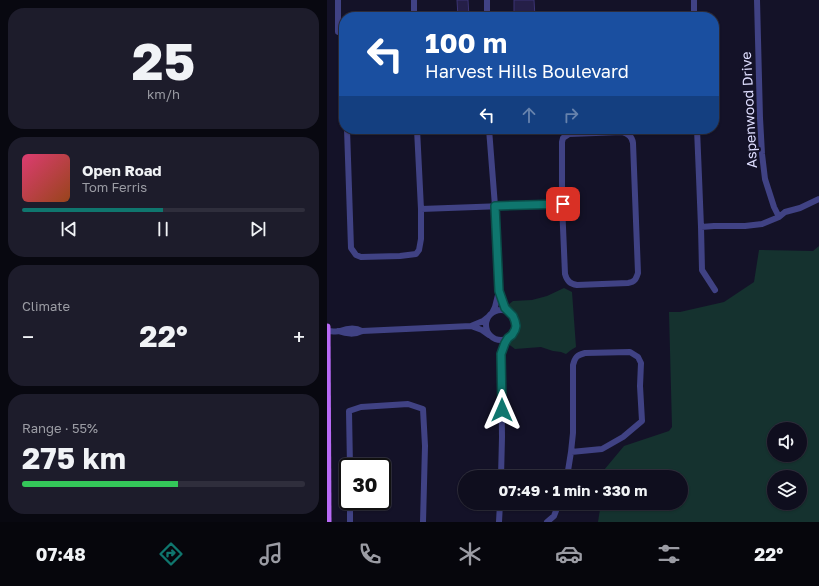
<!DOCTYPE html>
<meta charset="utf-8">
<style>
body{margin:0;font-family:"Golos Text",sans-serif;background:#1d1c2b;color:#f1f3f6;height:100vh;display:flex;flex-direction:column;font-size:15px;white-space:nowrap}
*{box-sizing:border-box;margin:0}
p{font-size:13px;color:#9b9ca4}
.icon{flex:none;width:22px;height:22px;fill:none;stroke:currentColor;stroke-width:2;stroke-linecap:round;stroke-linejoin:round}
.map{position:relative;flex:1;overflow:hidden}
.panel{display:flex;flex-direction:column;gap:8px;padding:8px;background:#080810;width:327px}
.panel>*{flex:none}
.top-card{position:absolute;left:12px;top:12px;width:380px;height:122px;border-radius:16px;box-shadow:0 1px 3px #0004,0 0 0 1px #2f2e3c;background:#1a4fa0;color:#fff;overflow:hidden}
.tools{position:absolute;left:440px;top:422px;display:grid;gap:8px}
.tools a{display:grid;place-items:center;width:40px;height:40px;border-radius:50%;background:#0f0e1e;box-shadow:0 1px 3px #0004,0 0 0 1px #2f2e3c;font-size:20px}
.speed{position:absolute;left:12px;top:458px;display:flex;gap:8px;font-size:20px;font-weight:700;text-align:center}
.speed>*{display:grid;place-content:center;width:52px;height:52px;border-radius:50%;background:#0f0e1e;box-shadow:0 1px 3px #0004,0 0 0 1px #2f2e3c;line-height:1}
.speed .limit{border:2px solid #111;border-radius:6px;background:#fff;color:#111}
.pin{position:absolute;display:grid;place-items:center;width:34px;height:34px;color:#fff;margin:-17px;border-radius:8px;box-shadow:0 2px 6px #0006}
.me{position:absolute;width:44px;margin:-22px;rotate:0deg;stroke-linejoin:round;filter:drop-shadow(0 0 3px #0008)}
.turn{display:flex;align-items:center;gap:14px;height:84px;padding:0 20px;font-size:18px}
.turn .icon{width:52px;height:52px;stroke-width:2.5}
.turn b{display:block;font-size:28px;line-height:34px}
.lanes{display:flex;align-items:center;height:38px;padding:0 20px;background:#0003;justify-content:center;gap:20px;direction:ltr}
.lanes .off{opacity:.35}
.big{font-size:30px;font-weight:700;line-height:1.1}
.panel .tile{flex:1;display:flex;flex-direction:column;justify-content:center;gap:6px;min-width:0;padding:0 14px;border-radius:16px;background:#1d1c2b}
.panel .dial{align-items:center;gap:0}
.dial b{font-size:52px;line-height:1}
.song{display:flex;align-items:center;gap:12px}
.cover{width:48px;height:48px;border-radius:6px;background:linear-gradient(135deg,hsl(340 70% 55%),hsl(20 70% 35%))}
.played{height:4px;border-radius:2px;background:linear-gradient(90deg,#0f766e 50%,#2f2e3c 50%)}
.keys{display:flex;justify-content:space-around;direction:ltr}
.heat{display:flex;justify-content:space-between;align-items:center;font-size:22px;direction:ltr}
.charge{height:6px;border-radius:3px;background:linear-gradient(90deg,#34c759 55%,#2f2e3c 0)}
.trip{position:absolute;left:131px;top:470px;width:230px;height:40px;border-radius:20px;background:#0f0e1e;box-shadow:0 1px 3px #0004,0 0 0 1px #2f2e3c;font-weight:700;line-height:40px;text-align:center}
.tab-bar{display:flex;height:64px;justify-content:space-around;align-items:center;background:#06060c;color:#9b9ca4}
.tab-bar .icon{width:28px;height:28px}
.tab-bar .selected{color:#0f766e}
.tab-bar b{font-size:18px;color:#f1f3f6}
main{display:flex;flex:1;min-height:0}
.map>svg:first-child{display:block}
.green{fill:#15322f;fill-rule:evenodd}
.building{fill:#251f48;stroke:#3b3373}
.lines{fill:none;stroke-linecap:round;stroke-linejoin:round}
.minor{stroke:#404284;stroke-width:6}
.major{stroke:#b86af6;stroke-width:7}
.route-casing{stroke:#0a4d48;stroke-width:10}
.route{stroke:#0f766e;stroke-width:7}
.labels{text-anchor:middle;stroke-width:4;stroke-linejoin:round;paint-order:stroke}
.street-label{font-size:14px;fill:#dddcfd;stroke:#141228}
</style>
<main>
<section class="panel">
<div class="tile dial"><b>25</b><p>km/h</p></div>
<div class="tile">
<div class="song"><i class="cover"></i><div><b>Open Road</b><p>Tom Ferris</p></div></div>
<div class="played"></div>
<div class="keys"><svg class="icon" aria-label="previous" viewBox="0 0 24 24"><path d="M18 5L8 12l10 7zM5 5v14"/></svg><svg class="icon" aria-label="pause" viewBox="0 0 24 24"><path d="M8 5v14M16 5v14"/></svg><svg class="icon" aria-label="next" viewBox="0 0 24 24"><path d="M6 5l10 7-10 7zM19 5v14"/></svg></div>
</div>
<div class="tile"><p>Climate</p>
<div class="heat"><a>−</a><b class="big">22°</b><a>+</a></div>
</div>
<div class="tile"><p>Range · 55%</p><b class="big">275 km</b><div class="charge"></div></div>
</section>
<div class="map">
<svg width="492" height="522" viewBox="0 0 492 522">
<rect width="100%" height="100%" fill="#141228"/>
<path class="green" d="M492 246V522H271L274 503H354V477H277V470L297 446 342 431 345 427 342 312H353L397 302 427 282 432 250 486 251ZM447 429H473V455H447ZM447 477H473V503H447Z
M237 288 245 292 249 347 244 350 239 354 234 352 226 351 214 347 188 349 180 343C195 329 193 320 181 305L186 301 205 300 220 296Z"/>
<path class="building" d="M130 0H141L142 17H131Z
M187 0H207L208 17H187Z"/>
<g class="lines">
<path class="minor" d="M11 0V32L17 34
M87 0V17
M160 0V17
M367 0V17
M430 0 433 118 435 154 438 179 447 207 452 217
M20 129 24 248 29 255 34 257 73 256 89 254 92 250 94 239V209L90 129
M162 129 168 206 172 291 177 304 182 313
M370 129 372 177 374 227 375 270 388 290
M94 209 235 204 238 274C240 281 243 284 250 285L301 283C308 282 309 279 311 273L306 143C305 136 301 134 295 132L242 134 236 138 235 142V204
M374 227 387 226H418L435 224 452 217 458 212 473 208 492 199
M159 325a15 15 0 1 1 30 0a15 15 0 1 1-30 0Z
M165 313 168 307 172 291
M144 326 155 330 162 335
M0 331C4 331 9 332 13 331 21 328 28 327 35 331
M11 331C20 334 27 335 35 331L144 326 156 321 161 317
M23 467 22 411 34 407 81 404 96 409 98 446 96 522
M174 477 175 437 174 354 177 347 181 338
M240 477 244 452 246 433V365C248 357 250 355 258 353L303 352 311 357 314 363 313 386 315 421 296 437 275 449 244 452
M23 501V522
M172 522 173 503
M220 522 227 516 232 503"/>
<path class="major" d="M0 327 1 522"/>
</g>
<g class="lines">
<g class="route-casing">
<path id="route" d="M175 410 174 354 178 343 181 338 185 335 188 330 189 326 188 321 186 316 178 308 172 291 168 206 236 204"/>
</g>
<use href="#route" class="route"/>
</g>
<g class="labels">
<g class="street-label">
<text transform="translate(422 110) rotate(-93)" y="5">Aspenwood Drive</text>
</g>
</g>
</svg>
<div class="tools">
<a><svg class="icon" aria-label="sound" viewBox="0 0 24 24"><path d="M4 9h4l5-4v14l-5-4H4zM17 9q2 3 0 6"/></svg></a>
<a><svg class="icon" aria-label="layers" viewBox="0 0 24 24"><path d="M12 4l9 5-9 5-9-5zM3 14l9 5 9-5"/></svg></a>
</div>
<div class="speed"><div class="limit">30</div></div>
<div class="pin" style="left:236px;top:204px;background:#d93025"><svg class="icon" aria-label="arrive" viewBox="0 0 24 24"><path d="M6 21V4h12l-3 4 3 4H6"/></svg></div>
<svg class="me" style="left:175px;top:410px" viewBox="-20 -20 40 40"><path d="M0-17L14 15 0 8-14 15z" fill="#0f766e" stroke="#fff" stroke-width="4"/></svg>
<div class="trip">07:49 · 1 min · 330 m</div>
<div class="top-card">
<div class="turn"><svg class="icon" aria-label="left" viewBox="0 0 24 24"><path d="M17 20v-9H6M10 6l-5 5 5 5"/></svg><div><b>100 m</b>Harvest Hills Boulevard</div></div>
<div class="lanes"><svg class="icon" aria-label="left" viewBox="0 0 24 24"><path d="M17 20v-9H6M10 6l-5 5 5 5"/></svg><svg class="icon off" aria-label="ahead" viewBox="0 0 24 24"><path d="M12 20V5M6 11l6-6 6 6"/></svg><svg class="icon off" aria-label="right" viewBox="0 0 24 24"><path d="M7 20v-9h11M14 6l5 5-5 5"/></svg></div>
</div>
</div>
</main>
<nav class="tab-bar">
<b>07:48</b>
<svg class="icon selected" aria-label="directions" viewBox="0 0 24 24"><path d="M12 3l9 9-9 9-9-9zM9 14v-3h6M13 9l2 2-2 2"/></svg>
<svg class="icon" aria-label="music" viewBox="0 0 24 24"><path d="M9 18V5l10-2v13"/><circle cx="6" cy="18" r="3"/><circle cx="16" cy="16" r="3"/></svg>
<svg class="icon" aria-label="phone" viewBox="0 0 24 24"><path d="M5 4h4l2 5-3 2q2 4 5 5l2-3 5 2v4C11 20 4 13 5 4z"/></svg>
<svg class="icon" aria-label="climate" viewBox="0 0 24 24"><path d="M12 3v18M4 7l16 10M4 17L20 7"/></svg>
<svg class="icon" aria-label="car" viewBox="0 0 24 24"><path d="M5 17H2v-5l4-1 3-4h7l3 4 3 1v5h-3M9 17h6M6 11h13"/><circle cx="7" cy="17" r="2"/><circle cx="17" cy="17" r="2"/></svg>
<svg class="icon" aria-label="filters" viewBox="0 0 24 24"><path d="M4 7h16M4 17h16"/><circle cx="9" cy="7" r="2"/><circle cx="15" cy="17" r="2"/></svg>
<b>22°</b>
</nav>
